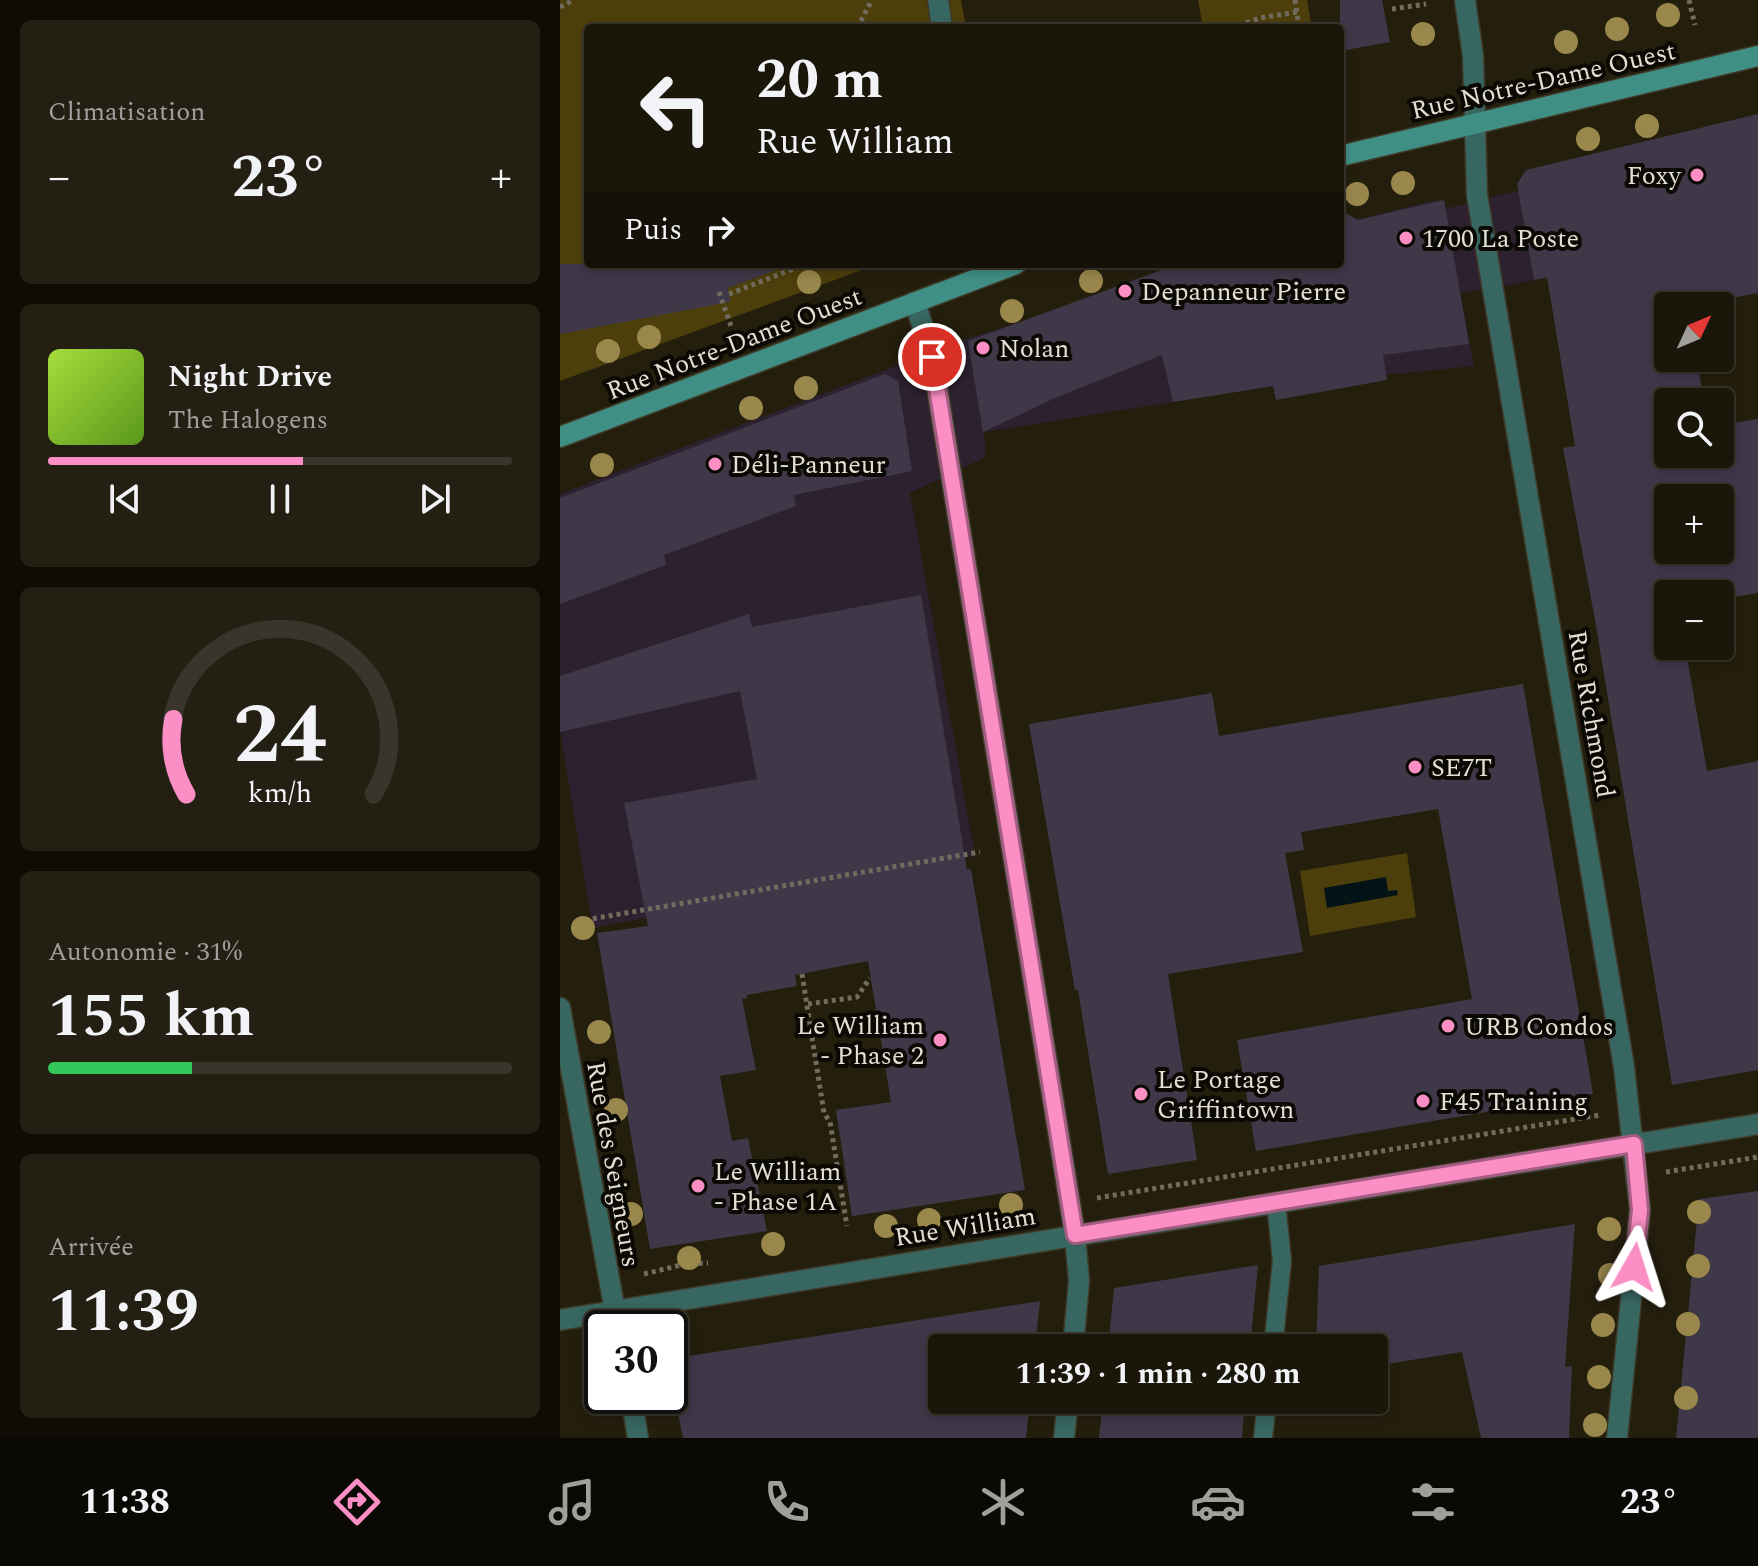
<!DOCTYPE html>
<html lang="fr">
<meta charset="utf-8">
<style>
body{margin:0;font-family:Spectral,serif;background:#241f13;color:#f1f3f6;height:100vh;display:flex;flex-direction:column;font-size:30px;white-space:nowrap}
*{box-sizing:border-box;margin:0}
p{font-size:26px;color:#a09f9c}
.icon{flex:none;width:44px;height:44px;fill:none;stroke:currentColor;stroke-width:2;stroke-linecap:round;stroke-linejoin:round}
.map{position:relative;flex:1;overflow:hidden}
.drawer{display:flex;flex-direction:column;gap:20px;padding:20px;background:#0f0c06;width:560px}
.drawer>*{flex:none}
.hud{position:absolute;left:24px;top:24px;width:760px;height:244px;border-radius:8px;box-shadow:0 4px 12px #0003,0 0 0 2px #39352b;background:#1b160a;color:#f1f3f6;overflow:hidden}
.needle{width:52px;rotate:46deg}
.fabs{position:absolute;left:1094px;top:292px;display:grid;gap:16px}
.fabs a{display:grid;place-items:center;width:80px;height:80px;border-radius:8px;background:#1b160a;box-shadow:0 4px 12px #0003,0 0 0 2px #39352b;font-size:40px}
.speed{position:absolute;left:24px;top:1310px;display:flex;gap:16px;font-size:40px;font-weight:700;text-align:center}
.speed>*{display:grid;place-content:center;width:104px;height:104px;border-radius:50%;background:#1b160a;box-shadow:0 4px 12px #0003,0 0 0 2px #39352b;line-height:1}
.speed .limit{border:4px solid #111;border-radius:12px;background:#fff;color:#111}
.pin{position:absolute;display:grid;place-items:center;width:68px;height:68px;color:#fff;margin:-34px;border:4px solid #fff;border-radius:50%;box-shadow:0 2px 8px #0007}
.me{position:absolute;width:88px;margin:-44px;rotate:6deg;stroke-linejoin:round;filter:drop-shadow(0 0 6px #0008)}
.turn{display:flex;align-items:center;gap:28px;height:168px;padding:0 40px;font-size:36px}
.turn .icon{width:104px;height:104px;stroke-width:2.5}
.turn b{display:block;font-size:56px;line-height:68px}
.then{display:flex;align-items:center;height:76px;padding:0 40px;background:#0003;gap:16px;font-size:30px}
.big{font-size:60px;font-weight:700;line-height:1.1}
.drawer .widget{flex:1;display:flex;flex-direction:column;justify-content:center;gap:12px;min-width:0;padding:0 28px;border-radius:12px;background:#241f13}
.drawer .dial{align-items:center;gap:0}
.dial svg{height:208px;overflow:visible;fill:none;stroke:#39352b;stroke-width:7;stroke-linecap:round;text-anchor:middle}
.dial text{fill:#f1f3f6;stroke:none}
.song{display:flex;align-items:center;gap:24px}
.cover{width:96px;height:96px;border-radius:12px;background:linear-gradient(135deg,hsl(80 70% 55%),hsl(90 70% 35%))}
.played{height:8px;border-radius:4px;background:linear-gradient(90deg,#fb8fc5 55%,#39352b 55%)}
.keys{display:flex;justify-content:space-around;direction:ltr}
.heat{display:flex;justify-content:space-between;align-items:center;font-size:44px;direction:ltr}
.charge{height:12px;border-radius:6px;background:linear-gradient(90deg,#34c759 31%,#39352b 0)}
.trip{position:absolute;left:368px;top:1334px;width:460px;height:80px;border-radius:8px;background:#1b160a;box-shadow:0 4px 12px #0003,0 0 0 2px #39352b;font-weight:700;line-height:80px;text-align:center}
.tabs{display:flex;height:128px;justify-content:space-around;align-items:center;background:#0b0904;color:#a09f9c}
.tabs .icon{width:56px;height:56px}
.tabs .selected{color:#fb8fc5}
.tabs b{font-size:36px;color:#f1f3f6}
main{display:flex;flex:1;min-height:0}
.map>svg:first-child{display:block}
.commercial{fill:#2d212f}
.green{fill:#4d3f0b}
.water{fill:#041316}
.building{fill:#3f3849;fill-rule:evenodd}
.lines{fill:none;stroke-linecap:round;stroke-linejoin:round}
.lane-casing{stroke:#3f3929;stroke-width:21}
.street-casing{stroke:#3f3929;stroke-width:23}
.secondary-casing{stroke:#3f3929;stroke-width:23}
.path{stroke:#716c5d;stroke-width:5;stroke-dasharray:4 4;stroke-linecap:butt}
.lane{stroke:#386660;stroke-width:18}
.street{stroke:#386660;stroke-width:20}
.secondary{stroke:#408f85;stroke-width:20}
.tree{fill:#99874c}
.route-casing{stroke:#a35d80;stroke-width:20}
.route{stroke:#fb8fc5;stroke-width:14}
.poi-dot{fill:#fb8fc5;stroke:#0b0903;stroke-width:3}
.labels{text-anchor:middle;stroke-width:8;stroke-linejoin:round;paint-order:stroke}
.street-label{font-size:26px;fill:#e2dfd4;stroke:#0b0903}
.poi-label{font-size:26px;fill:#e2dfd4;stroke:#0b0903;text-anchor:start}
</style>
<main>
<section class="drawer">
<div class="widget"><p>Climatisation</p>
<div class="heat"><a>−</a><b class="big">23°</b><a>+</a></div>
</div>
<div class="widget">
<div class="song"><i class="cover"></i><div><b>Night Drive</b><p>The Halogens</p></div></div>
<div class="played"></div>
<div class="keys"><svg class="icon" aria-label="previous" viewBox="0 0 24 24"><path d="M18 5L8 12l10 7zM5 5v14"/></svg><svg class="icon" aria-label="pause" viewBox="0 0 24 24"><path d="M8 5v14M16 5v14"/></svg><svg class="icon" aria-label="next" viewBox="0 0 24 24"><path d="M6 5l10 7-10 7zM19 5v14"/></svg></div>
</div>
<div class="widget dial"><svg viewBox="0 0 100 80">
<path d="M14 69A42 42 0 1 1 86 69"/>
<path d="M14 69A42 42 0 0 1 9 40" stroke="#fb8fc5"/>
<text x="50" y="56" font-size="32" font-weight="700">24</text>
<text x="50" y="72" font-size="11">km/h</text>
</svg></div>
<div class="widget"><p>Autonomie · 31%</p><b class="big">155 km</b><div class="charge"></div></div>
<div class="widget"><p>Arrivée</p><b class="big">11:39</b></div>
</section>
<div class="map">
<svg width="1198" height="1438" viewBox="0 0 1198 1438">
<rect width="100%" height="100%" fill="#241e0d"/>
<path class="commercial" d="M964 189 1111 257 900 293 914 366 713 386 424 432 426 457 350 493 415 856 33 928 0 729V494L406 339 643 264H780V224L875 200 877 211Z"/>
<path class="green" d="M0 0H401L406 28H28V264H318L0 381Z
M638 0H747L752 28H643Z
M847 853 856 917 750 936 740 871Z"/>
<path class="water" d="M826 877 828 891 837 890 838 895 767 908 764 888Z"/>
<path class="building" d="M780 0H822L830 42 780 51Z
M1198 114V293L1129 306H1108V358H1137L1144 402H1108V454H1160V425L1198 419V593L1160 599V594H1108V646H1125L1147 771 1198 761V1070L1112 1085 1035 620 1003 448 1015 446 987 277 974 280 957 184 966 170ZM1108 498H1160V550H1108Z
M884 200 909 344 823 355 827 380 716 400 713 386 613 402 602 355 495 398 423 432 408 341 618 264H780V210L798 220Z
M0 264H223L224 267 168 288 170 302 0 334Z
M325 374 338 381 352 471 234 495 236 506 104 555 106 565 0 604V498Z
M361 595 407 870 411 869 465 1190 292 1216 276 1110 331 1102 308 961 235 975 237 986 187 995V998L182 999 196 1070 160 1076 172 1141 188 1138 207 1231 90 1249 37 933 88 926 64 803 197 779 180 691 0 732V676L189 614 192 627Z
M963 684 1033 1094 696 1151 677 1040 912 999 878 809 741 832 744 850 725 853 743 952 608 974 637 1160 548 1174 518 990H515L469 724 652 693 659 736Z
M1198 1191V1438H1116L1139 1199Z
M1015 1224 1005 1367 1012 1366 1009 1438H921L902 1352 814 1366V1348H756L759 1266Z
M698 1265 690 1348H548L554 1288Z
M480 1301 475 1348H382V1400H470L466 1438H123L110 1373V1359Z
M543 1400H685L682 1438H539Z"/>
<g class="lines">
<g class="lane-casing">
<path id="lane" d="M713 1348 722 1261 716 1202
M703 1438 707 1400"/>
</g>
<g class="street-casing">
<path id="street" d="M378 0 382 28
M905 0 913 56 917 195 1064 1067 1080 1210 1057 1438
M355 302 372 357 515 1235 519 1281 513 1348
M0 1008 58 1328
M0 1320 1198 1124
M71 1396 78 1438
M504 1438 508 1400"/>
</g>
<g class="secondary-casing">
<path id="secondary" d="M780 156 1198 56
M0 437 456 264"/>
</g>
<path class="path" d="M735 0 739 28
M1129 0 1135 25
M0 7 14 0
M832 9 866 4
M297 28 312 0
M671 28 700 18 737 12
M315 264 316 271
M159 292 171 326
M169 294 246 264
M25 920 420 852
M242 974 264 1113 270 1122 287 1226
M248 1004 297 997 310 978
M1106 1172 1198 1157
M537 1198 1040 1115
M84 1274 125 1264 148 1263"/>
<use href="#lane" class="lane"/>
<use href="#street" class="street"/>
<use href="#secondary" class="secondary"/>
</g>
<g class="tree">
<circle cx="1108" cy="15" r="12"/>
<circle cx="1057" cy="29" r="12"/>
<circle cx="863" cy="34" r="12"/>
<circle cx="1006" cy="42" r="12"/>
<circle cx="1087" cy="126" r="12"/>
<circle cx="1028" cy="139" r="12"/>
<circle cx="843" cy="183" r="12"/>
<circle cx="797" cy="194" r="12"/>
<circle cx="531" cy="281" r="12"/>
<circle cx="249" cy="282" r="12"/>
<circle cx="452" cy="311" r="12"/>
<circle cx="89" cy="337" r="12"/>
<circle cx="48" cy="351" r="12"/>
<circle cx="246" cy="388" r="12"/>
<circle cx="191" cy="408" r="12"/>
<circle cx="42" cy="465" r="12"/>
<circle cx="23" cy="928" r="12"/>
<circle cx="39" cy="1032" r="12"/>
<circle cx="56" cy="1110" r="12"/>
<circle cx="451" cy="1205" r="12"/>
<circle cx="1139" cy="1212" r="12"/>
<circle cx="71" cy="1214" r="12"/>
<circle cx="369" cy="1220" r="12"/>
<circle cx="326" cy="1226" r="12"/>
<circle cx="1049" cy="1229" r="12"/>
<circle cx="213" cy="1244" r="12"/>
<circle cx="129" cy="1258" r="12"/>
<circle cx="1138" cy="1266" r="12"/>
<circle cx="1050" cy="1275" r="12"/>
<circle cx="1128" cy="1324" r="12"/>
<circle cx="1043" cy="1325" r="12"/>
<circle cx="1039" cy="1377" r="12"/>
<circle cx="1126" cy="1398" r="12"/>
<circle cx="1035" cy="1425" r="12"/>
</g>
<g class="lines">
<g class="route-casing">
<path id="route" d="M372 357 515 1235 1074 1144 1080 1210 1074 1267"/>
</g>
<use href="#route" class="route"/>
</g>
<g class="poi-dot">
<circle cx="1137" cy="175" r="8"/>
<circle cx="846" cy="238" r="8"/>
<circle cx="565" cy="291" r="8"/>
<circle cx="423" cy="348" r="8"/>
<circle cx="155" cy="464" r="8"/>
<circle cx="855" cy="767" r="8"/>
<circle cx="888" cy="1026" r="8"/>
<circle cx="380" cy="1040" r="8"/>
<circle cx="581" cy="1094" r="8"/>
<circle cx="863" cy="1101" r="8"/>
<circle cx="138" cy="1186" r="8"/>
</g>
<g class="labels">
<g class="street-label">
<text transform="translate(983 80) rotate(-13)" y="9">Rue Notre-Dame Ouest</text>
<text transform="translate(174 343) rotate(-21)" y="9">Rue Notre-Dame Ouest</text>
<text transform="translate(1032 714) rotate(80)" y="9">Rue Richmond</text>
<text transform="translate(54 1164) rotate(80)" y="9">Rue des Seigneurs</text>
<text transform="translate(405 1226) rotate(-9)" y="9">Rue William</text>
</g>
<g class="poi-label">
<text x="1121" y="184" text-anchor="end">Foxy</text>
<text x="862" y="247">1700 La Poste</text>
<text x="581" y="300">Depanneur Pierre</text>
<text x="439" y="357">Nolan</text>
<text x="171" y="473">Déli-Panneur</text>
<text x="871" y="776">SE7T</text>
<text x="364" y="1034" text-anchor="end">Le William<tspan x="364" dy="30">- Phase 2</tspan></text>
<text x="904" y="1035">URB Condos</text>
<text x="597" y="1088">Le Portage<tspan x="597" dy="30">Griffintown</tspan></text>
<text x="879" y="1110">F45 Training</text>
<text x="154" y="1180">Le William<tspan x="154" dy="30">- Phase 1A</tspan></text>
</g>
</g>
</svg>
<div class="fabs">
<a><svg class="needle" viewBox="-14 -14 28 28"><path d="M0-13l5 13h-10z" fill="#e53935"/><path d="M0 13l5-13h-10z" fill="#a09f9c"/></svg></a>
<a><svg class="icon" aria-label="search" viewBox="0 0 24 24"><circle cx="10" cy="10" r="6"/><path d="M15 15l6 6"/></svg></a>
<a>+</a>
<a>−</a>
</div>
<div class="speed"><div class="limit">30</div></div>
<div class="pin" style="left:372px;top:357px;background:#d93025"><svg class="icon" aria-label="arrive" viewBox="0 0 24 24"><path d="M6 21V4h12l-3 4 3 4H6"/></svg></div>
<svg class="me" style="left:1074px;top:1267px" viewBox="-20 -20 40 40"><path d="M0-17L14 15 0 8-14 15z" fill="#fb8fc5" stroke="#fff" stroke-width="4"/></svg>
<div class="trip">11:39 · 1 min · 280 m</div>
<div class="hud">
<div class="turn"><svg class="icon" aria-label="left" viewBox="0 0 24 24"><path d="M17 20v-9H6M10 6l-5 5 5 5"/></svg><div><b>20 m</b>Rue William</div></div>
<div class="then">Puis<svg class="icon" aria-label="right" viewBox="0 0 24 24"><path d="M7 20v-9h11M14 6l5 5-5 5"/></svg></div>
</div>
</div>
</main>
<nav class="tabs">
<b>11:38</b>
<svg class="icon selected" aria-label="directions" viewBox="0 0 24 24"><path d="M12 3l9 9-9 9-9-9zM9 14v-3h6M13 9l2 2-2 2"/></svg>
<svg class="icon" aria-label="music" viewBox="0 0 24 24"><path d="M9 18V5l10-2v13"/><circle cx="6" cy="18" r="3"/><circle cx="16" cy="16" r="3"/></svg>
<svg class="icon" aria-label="phone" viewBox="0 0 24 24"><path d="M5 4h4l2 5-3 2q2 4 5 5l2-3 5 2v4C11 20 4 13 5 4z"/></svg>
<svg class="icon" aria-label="climate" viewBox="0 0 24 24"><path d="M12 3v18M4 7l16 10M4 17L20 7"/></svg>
<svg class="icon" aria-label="car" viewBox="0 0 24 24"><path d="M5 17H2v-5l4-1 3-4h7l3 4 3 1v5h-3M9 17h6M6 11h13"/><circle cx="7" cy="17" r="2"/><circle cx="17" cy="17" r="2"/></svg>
<svg class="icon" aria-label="filters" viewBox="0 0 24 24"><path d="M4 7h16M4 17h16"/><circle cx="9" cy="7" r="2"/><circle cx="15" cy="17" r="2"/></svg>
<b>23°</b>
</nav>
